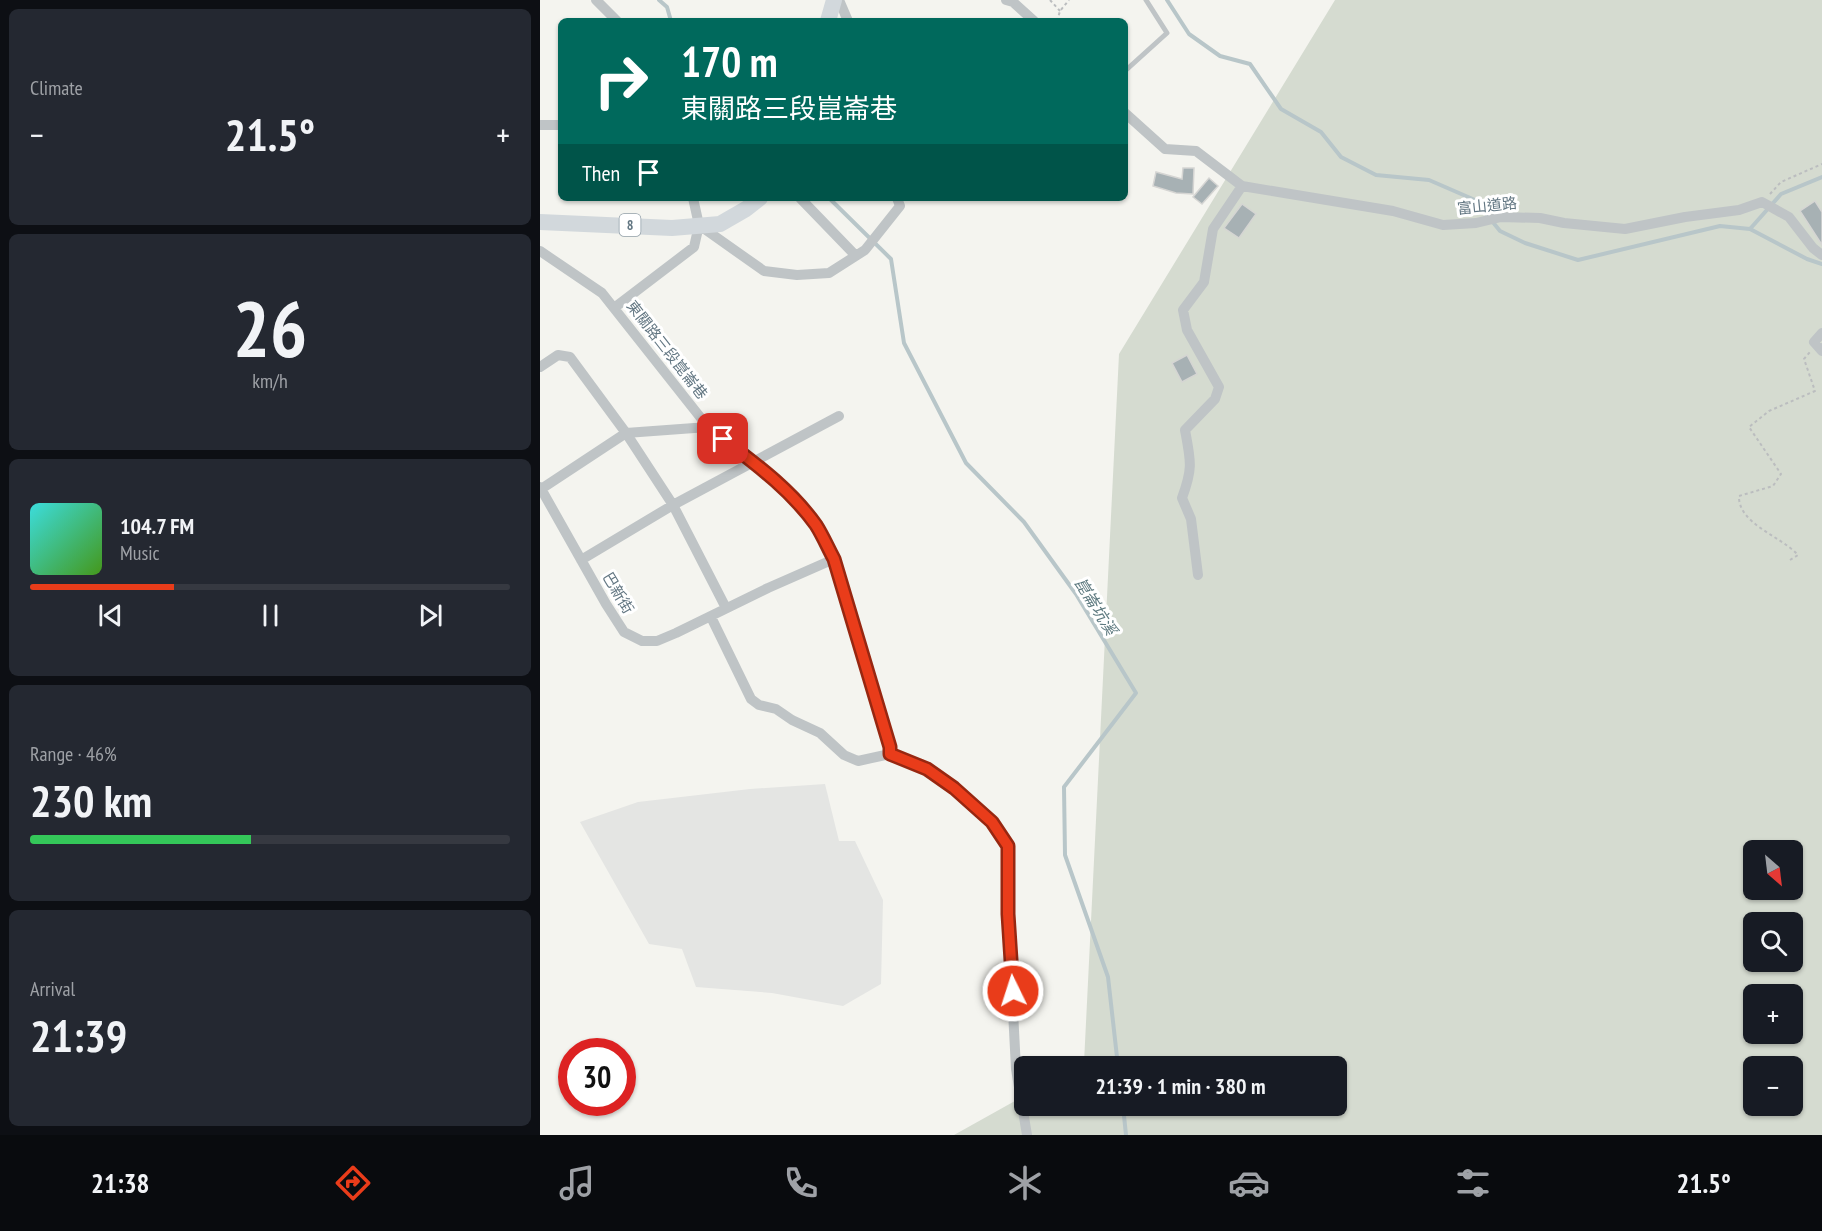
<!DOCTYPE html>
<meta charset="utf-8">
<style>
body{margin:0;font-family:"PT Sans Narrow","Noto Sans TC",sans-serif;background:#242831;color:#f1f3f6;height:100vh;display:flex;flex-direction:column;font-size:22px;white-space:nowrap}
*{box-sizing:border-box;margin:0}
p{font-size:20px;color:#9ea1a6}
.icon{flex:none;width:33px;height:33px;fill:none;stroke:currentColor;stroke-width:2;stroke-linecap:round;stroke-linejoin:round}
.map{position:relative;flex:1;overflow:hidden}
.details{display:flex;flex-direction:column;gap:9px;padding:9px;background:#0d0f14;width:540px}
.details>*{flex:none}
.top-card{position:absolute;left:18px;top:18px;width:570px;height:183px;border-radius:9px;box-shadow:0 2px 4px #0004;background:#00695c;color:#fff;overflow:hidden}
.needle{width:39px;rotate:152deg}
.tools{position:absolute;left:1203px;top:840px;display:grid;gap:12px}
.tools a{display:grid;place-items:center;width:60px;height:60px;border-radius:9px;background:#171b24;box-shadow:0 2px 4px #0004;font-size:30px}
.speed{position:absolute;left:18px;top:1038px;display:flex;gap:12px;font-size:30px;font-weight:700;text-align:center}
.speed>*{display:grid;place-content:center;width:78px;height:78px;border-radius:50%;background:#171b24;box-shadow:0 2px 4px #0004;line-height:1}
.speed .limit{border:9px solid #d22;background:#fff;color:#111}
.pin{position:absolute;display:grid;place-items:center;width:51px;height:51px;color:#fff;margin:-26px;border-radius:12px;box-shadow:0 3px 9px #0006}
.me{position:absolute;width:66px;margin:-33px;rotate:356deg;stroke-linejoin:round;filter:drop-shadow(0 0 4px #0008)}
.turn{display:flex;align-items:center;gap:21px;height:126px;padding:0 24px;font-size:27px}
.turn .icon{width:78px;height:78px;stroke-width:2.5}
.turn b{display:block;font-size:42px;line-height:51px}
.then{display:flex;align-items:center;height:57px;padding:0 24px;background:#0003;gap:12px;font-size:22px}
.big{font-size:45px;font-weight:600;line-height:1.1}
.details .tile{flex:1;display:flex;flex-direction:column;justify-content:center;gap:9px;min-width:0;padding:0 21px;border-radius:9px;background:#242831}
.details .dial{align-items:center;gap:0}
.dial b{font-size:78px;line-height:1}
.song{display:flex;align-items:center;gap:18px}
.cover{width:72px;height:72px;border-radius:9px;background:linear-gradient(135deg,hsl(180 70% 55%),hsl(100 70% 35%))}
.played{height:6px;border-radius:3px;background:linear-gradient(90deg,#e93c1a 30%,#363941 30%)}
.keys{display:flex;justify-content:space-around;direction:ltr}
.heat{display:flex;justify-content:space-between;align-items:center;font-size:33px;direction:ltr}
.charge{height:9px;border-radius:4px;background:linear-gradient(90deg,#34c759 46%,#363941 0)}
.trip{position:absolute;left:474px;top:1056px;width:333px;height:60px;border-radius:9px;background:#171b24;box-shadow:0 2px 4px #0004;font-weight:600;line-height:60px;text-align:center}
.tab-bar{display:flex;height:96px;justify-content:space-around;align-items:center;background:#090b0e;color:#9ea1a6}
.tab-bar .icon{width:42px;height:42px}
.tab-bar .on{color:#e93c1a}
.tab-bar b{font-size:27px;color:#f1f3f6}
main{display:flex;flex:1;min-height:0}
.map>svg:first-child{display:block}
.built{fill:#e4e5e3}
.green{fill:#d5dbd0;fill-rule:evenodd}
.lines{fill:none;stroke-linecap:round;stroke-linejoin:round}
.stream{stroke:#b8c6c9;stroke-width:4}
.building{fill:#a7b1b4;stroke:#d5d5d3;stroke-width:1.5}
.path{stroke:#bbbdbf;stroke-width:2;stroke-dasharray:3 3;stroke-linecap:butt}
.lane{stroke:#bfc4c6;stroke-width:5}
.street{stroke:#bfc4c6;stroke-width:10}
.primary{stroke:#d2d8dc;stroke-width:16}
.route-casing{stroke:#972711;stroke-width:15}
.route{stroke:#e93c1a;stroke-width:10}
.labels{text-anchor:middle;stroke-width:6;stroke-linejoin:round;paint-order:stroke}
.shield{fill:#fff;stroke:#919fa8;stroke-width:1.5}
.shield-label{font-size:14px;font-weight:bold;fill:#627682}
.street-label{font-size:15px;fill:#627682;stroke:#fff}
.water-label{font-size:16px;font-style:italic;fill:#5d797f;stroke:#fff}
</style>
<main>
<section class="details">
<div class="tile"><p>Climate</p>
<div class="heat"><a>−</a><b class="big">21.5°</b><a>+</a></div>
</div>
<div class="tile dial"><b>26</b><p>km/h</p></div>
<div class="tile">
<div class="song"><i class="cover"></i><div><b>104.7 FM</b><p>Music</p></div></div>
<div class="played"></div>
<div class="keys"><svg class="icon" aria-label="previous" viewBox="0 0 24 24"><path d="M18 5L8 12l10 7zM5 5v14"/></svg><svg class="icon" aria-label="pause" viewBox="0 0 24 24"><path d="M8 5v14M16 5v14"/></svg><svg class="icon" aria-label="next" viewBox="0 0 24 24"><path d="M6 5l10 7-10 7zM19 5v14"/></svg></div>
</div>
<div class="tile"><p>Range · 46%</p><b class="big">230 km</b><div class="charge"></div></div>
<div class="tile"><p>Arrival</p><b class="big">21:39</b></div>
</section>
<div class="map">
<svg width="1282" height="1135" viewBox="0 0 1282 1135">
<rect width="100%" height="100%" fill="#f4f4ef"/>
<path class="built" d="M285 784 299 841H315L343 900 341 984 303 1006 232 993 156 987 142 949 109 944 40 822 98 802 210 789Z"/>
<path class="green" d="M795 0H1282V1135H414L484 1096V1106H796V1066H539L544 1063 579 354ZM1214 850H1252V890H1214ZM1214 922H1252V962H1214ZM1214 994H1252V1034H1214ZM1214 1066H1252V1106H1214Z"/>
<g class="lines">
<path class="stream" d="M119 0 127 7 131 21
M627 0 649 34 680 56 710 64 741 109 781 132 801 157 836 175 889 180 935 200 960 231 985 243 1038 260 1180 226 1210 229 1267 259 1282 264
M289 198 351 259 364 343 426 463 484 522 536 594 596 693 524 787 525 855 568 977 578 1066
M1210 229 1241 194 1282 177
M583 1106 586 1135"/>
</g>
<path class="building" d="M643 168H654L653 194 636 193 613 186 616 172 642 179Z
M669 178 678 186 662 204 653 197Z
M1275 201 1282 212V245L1260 211Z
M702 204 716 214 699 238 684 228Z
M647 355 657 374 642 382 632 363Z"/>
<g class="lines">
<path class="path" d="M510 0 520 11
M517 21 520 11 529 0
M1230 194 1241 182 1282 164
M1250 560 1258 555C1241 536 1198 524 1199 496L1233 486 1241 474 1209 427 1229 411 1275 391 1264 359 1270 352"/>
<path class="lane" d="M585 71 627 33 606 0"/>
<path class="street" d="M56 0 77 21
M299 0 308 21
M466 0 473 2 494 21
M585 113 625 149 656 151 702 186 853 211 903 225 936 223 961 217 1000 218 1024 223 1085 229 1145 217 1199 210 1222 202 1249 217 1273 248 1282 255
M0 125H21
M260 198 316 256
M159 225 224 271 257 275 289 273 325 250 360 206 357 198
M0 251 62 293 168 427 248 492 276 526 294 559 340 709 350 747V754
M74 308 154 247 159 225 153 198
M1282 333 1274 342 1282 351
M0 367 18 355 30 357 86 433 133 505 186 608
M0 487 66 604 84 632 102 641H117L136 633 228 588 294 559
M1 489 86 433 168 427
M41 560 133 505 299 416
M658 575 651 519 642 498C653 468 651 462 645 430L675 399 679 387 647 330 643 310 664 282 673 229 702 186
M171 617 211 699 219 705 236 709 252 720 280 733 304 755 318 761 350 754
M350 754 387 769 414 787 452 822 467 846 468 914 476 1069 487 1135"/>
<path class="primary" d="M288 21 294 0
M0 222 132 228 180 224 206 209 220 198"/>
</g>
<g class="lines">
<g class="route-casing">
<path id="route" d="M183 439C217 465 251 490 276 525 283 536 288 548 294 559L350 747V754L387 769 414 788 452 822 468 846V914L473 991"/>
</g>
<use href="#route" class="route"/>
</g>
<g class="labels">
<rect class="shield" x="79.5" y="214" width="21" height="22" rx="4.5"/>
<g class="shield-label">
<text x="90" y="230">8</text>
</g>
<g class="street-label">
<text transform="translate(947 206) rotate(-6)" y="5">富山道路</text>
<text transform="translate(127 350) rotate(52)" y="5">東關路三段崑崙巷</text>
<text transform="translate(78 593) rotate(59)" y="5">巴新街</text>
</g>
<g class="water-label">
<text transform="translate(556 606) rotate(58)" y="6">崑崙坑溪</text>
</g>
</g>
</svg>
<div class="tools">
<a><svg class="needle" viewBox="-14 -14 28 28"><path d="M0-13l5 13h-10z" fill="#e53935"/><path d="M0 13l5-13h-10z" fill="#9ea1a6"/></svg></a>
<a><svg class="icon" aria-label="search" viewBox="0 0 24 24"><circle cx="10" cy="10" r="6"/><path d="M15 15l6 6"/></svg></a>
<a>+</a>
<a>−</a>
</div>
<div class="speed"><div class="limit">30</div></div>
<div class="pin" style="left:183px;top:439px;background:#d93025"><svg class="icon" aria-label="arrive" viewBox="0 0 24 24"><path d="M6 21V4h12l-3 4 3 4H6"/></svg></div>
<svg class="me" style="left:473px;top:991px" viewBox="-20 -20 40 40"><circle r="17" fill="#e93c1a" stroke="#fff" stroke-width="3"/><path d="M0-11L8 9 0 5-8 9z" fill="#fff"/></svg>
<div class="trip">21:39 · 1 min · 380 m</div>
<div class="top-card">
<div class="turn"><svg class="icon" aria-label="right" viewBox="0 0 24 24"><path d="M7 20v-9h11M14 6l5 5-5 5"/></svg><div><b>170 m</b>東關路三段崑崙巷</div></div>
<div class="then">Then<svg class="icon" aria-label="arrive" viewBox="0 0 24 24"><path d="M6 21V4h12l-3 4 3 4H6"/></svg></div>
</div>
</div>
</main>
<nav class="tab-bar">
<b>21:38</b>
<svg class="icon on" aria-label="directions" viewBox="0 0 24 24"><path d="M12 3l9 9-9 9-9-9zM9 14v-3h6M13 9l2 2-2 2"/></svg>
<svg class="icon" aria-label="music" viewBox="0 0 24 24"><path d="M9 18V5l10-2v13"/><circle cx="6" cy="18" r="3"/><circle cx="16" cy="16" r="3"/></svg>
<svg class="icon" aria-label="phone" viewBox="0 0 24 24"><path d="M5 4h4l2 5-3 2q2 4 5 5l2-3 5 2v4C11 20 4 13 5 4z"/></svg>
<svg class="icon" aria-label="climate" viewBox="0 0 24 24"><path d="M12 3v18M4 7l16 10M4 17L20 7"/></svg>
<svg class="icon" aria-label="car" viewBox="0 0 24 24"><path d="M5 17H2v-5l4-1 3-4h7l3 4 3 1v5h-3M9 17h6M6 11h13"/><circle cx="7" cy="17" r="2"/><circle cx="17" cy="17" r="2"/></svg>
<svg class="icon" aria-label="filters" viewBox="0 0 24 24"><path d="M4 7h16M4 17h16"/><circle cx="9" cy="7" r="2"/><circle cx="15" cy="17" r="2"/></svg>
<b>21.5°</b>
</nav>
